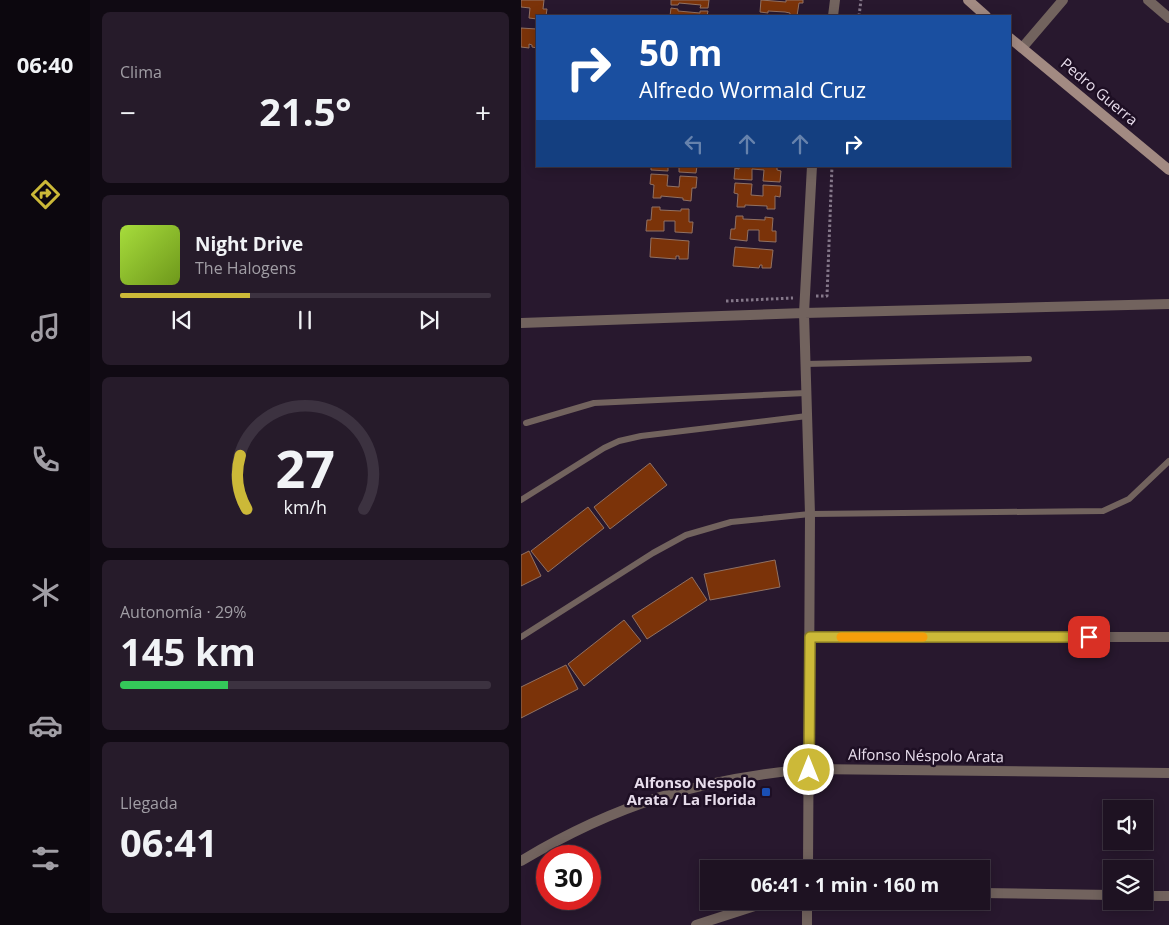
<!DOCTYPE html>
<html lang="es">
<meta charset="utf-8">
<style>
body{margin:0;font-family:"Open Sans",sans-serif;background:#261b2a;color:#f1f3f6;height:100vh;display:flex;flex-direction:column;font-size:19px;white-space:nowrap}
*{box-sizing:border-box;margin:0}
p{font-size:16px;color:#a19ea5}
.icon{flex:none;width:28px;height:28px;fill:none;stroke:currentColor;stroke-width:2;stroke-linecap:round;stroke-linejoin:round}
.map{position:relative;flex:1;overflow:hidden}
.drawer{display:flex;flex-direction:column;gap:12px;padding:12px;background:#100a13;width:431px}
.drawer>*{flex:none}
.guide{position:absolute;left:15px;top:15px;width:475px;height:152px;border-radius:0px;box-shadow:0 2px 12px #0003,0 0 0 1px #3c3240;background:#1a4fa0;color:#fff;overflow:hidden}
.fabs{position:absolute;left:582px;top:800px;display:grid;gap:10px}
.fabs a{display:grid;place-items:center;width:50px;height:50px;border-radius:0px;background:#1e1222;box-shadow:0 2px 12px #0003,0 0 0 1px #3c3240;font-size:25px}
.speed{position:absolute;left:15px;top:845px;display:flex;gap:10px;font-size:25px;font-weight:700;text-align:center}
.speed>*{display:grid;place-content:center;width:65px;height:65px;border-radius:50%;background:#1e1222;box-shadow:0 2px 12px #0003,0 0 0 1px #3c3240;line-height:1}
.speed .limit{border:8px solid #d22;background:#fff;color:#111}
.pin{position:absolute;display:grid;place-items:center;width:42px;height:42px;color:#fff;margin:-21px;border-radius:10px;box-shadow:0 2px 8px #0006}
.me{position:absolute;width:55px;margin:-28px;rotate:0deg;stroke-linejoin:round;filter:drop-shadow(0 0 4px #0008)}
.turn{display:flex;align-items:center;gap:18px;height:105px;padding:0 20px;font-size:22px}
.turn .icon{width:65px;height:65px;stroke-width:2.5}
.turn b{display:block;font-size:35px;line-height:42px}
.lanes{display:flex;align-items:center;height:48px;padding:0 20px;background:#0003;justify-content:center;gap:25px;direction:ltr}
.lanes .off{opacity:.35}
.big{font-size:38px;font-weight:700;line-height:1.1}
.drawer .tile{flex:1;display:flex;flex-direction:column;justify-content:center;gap:8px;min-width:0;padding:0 18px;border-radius:8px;background:#261b2a}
.drawer .dial{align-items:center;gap:0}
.dial svg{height:130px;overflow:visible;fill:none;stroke:#3c3240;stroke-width:7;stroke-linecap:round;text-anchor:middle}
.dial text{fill:#f1f3f6;stroke:none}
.song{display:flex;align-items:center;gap:15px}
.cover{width:60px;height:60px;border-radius:8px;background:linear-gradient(135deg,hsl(80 70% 55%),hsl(80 70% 35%))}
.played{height:5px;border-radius:2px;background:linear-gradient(90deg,#ccb938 35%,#3c3240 35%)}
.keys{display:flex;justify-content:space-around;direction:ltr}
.heat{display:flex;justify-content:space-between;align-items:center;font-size:28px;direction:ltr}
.charge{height:8px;border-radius:4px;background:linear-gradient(90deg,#34c759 29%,#3c3240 0)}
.trip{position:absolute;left:179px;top:860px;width:290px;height:50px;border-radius:0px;background:#1e1222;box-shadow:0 2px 12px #0003,0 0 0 1px #3c3240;font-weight:700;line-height:50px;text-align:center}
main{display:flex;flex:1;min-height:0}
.tabs{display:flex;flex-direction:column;width:90px;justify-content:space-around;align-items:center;background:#0c070e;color:#a19ea5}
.tabs .icon{width:35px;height:35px}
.tabs .selected{color:#ccb938}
.tabs b{font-size:22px;color:#f1f3f6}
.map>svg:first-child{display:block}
.building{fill:#7b3309;stroke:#917163}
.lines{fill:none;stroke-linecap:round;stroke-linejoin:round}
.path{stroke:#85788a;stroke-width:3;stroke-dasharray:2.5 2.5;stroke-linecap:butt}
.lane{stroke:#72635e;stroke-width:6}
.street{stroke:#72635e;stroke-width:10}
.secondary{stroke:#a28a82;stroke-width:10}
.route-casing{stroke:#857824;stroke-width:12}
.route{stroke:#ccb938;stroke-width:9}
.slow{stroke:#f59e0b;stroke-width:9}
.transit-dot{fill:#1a4fb4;stroke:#1e0f24;stroke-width:2}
.labels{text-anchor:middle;stroke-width:5;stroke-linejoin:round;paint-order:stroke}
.street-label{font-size:15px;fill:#e8ddec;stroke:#1e0f24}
.poi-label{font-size:15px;font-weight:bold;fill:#e8ddec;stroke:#1e0f24;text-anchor:end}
</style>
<main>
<nav class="tabs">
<b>06:40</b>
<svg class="icon selected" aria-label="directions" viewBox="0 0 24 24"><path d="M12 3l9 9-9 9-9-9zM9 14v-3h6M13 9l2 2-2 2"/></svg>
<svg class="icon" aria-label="music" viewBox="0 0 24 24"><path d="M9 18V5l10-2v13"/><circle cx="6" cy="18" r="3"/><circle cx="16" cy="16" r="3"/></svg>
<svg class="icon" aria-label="phone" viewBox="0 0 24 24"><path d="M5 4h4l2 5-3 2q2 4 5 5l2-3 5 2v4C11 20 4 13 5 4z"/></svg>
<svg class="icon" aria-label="climate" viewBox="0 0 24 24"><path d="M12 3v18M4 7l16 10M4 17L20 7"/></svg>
<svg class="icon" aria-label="car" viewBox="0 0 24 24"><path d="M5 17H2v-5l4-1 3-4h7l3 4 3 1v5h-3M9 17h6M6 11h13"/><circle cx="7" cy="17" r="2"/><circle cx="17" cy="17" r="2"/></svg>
<svg class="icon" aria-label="filters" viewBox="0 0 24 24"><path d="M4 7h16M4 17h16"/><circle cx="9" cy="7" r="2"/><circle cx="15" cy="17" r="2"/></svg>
</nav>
<section class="drawer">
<div class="tile"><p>Clima</p>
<div class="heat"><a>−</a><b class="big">21.5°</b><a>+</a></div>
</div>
<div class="tile">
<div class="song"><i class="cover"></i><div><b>Night Drive</b><p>The Halogens</p></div></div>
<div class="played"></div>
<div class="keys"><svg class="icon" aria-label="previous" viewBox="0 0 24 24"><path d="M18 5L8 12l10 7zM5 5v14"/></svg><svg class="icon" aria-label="pause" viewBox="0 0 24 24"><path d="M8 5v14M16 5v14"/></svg><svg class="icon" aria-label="next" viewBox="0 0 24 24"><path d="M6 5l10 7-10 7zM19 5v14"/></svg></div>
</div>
<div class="tile dial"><svg viewBox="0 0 100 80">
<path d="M14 69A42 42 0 1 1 86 69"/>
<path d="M14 69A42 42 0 0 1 10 36" stroke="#ccb938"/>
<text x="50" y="56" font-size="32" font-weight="700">27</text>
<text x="50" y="72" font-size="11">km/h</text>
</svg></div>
<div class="tile"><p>Autonomía · 29%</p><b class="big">145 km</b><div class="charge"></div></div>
<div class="tile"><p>Llegada</p><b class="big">06:41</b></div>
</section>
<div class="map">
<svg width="648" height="925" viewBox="0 0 648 925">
<rect width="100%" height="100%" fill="#28182e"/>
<path class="building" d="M0 0H23L22 9H26L25 16H16V19L8 18 9 8 0 7Z
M150 0H188L187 8H179L180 5 158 3 157 5H150Z
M240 0 265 2V0H282V3H278L276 16 269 15V13L264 12 247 11V13L239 12Z
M150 8 157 9V11L179 13V11H187L186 16H149Z
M0 28 16 29V48L11 47V45L8 44V48L0 47Z
M130 166H147V171L130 170Z
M158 166H176L175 173 158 172Z
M218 166H256V170L260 171 259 182 242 181 243 170 231 169V180L213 179 214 168 218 169Z
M130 174 147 175 146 186 158 187 159 176 176 177 175 188H171L170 201 162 200V198L140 196V198H132L133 185 129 184Z
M214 183 231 184 230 195 242 196V185L260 186 259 197 254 196V209H246V206L224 205V207H216L217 194 213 193Z
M131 207H139V210L160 211V209H168V222H172L171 233 154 232V221H143V231H125L126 220H130Z
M215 216H222V219L244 220V217L252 218 251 231H255V242L238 241V230H227L226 241 209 239 210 229H214Z
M130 238 168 241 167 259H158V256H155V259L129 257Z
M214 247 252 250 250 268H241V265H239L238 268 212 266Z
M129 463 146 485 89 529 73 507Z
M67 507 83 528 27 572 10 551Z
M8 551 20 576 0 586V555Z
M254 560 259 587 189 600 183 574Z
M171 577 186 600 126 639 111 616Z
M103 620 120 641 63 686 47 664Z
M45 665 57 689 0 718V687Z"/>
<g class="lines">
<path class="path" d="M338 16 340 0
M295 296H306L311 166
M205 301 272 298"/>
<path class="lane" d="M284 364 508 359
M5 423 73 403 285 393
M0 500 83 448 98 441 120 436 286 416
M0 637 132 553 165 535 210 522 289 514 582 511 608 499 648 461"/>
<path class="street" d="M627 0 648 18
M312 16 314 0
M501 48 542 0
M0 323 283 313 648 304
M289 637H648
M0 861C95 804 178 779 288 769L648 773
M287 869 289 514 283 313 291 166
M460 893 591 895
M624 896H648
M175 925 249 901
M286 925V901"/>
<path class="secondary" d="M447 0 465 16
M489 38 648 170"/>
</g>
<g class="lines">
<g class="route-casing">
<path id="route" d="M288 770 289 637H568"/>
</g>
<use href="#route" class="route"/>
<path class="slow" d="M320 637H402"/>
</g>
<rect class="transit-dot" x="240" y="787" width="10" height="10" rx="2.5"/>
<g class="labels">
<g class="street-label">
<text transform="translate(578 92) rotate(40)" y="5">Pedro Guerra</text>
<text transform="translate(405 756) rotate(1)" y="5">Alfonso Néspolo Arata</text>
</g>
<g class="poi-label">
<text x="235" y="788">Alfonso Nespolo<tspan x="235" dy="17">Arata / La Florida</tspan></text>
</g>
</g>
</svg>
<div class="fabs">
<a><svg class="icon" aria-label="sound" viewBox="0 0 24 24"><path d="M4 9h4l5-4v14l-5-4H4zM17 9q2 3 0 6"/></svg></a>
<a><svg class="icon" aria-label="layers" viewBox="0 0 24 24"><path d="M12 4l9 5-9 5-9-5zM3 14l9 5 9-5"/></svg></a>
</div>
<div class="speed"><div class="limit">30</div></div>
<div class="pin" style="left:568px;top:637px;background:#d93025"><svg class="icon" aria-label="arrive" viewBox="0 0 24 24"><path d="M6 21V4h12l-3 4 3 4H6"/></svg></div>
<svg class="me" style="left:288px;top:770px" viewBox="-20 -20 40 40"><circle r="17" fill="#ccb938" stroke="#fff" stroke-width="3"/><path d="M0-11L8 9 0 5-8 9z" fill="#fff"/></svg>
<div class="trip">06:41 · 1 min · 160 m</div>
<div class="guide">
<div class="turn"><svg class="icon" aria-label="right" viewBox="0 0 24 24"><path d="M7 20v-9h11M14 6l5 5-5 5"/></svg><div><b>50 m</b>Alfredo Wormald Cruz</div></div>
<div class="lanes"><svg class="icon off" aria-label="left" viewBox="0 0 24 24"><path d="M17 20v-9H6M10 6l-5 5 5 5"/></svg><svg class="icon off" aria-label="ahead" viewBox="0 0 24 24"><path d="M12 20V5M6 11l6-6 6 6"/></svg><svg class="icon off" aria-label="ahead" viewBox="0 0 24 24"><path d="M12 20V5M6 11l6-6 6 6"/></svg><svg class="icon" aria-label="right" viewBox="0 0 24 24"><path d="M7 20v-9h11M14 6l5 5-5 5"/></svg></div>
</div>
</div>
</main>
